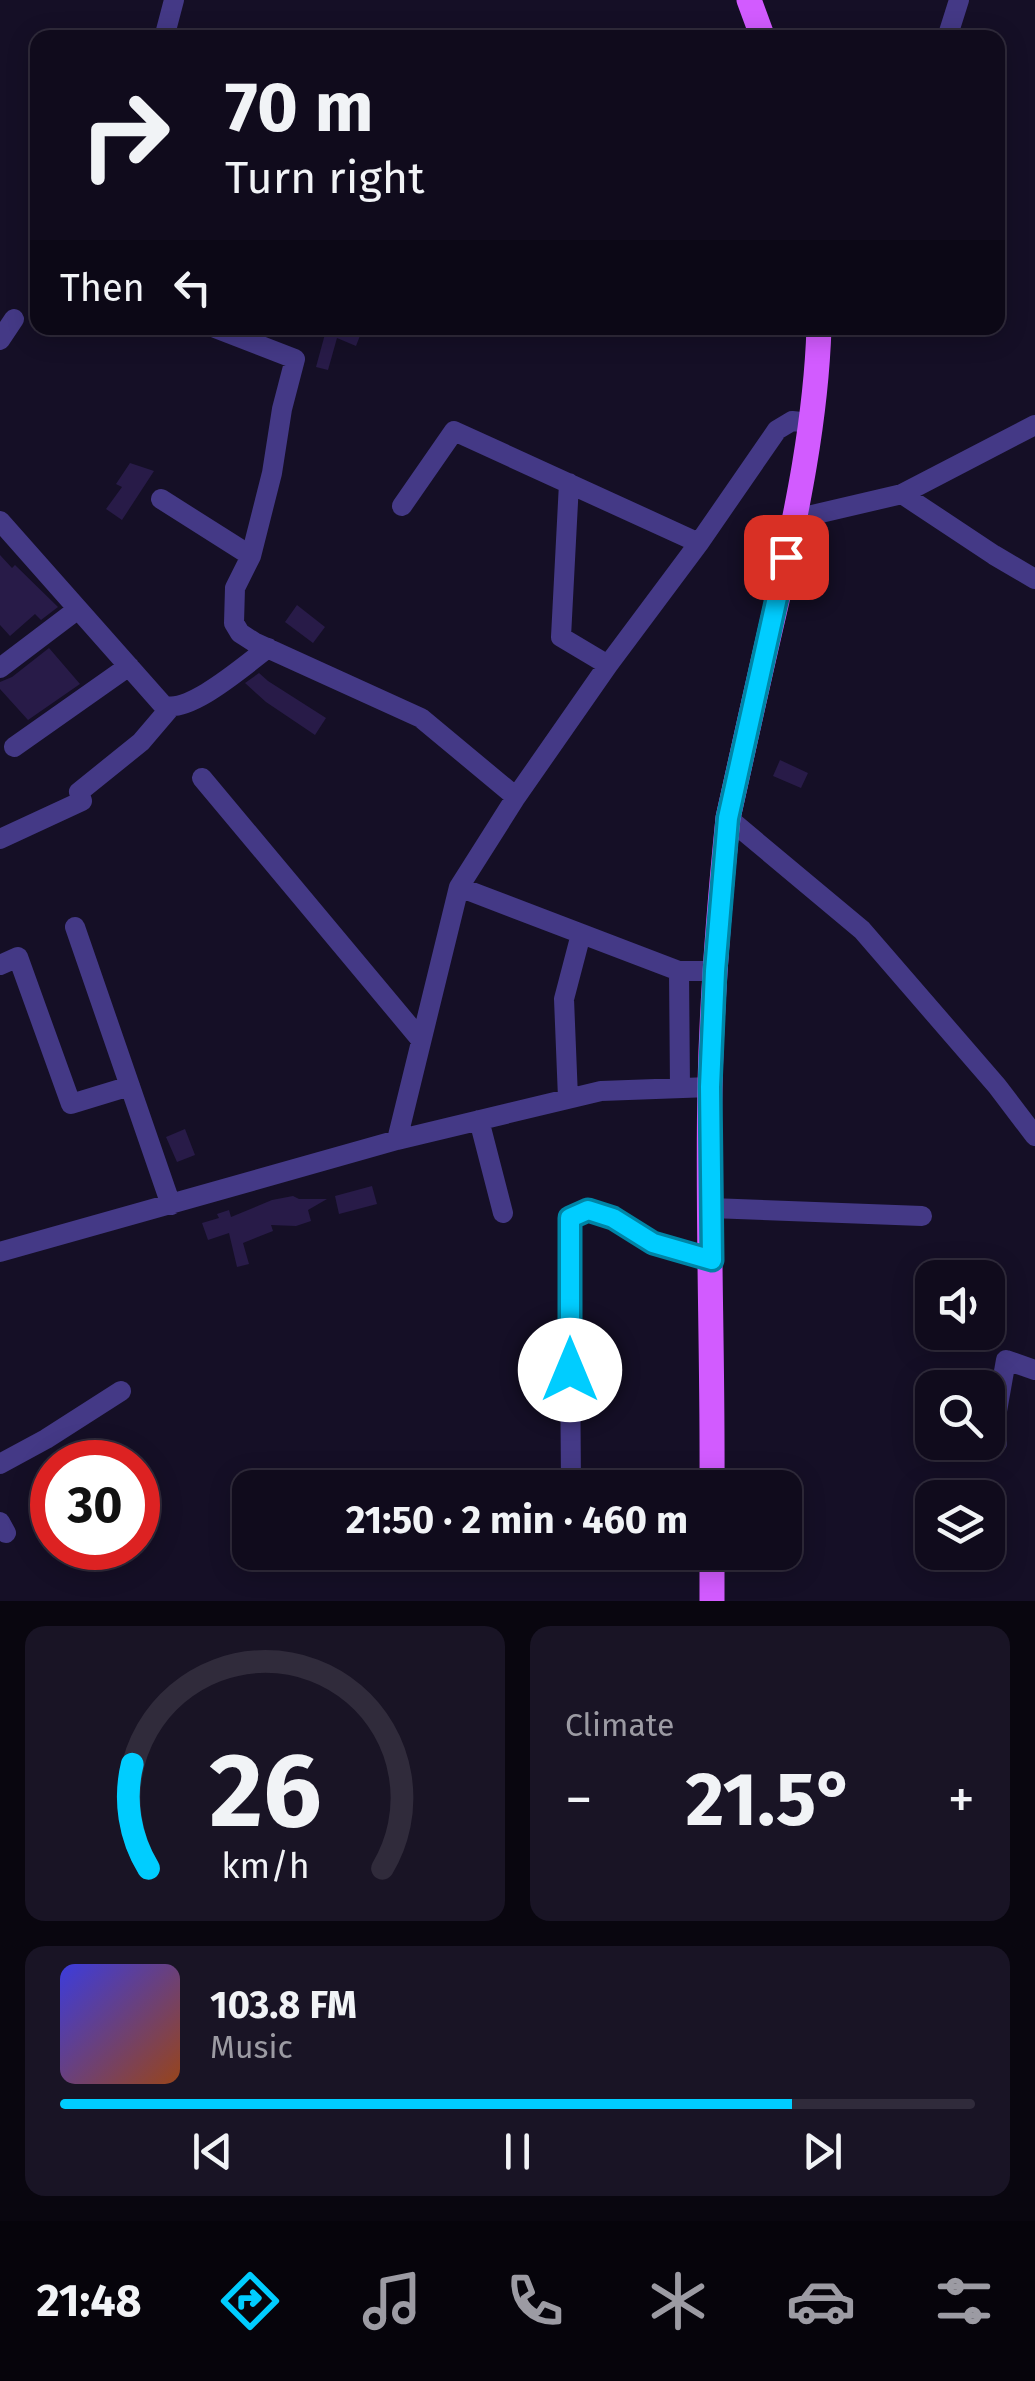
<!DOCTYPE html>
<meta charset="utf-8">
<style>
body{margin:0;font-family:"Fira Sans",sans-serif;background:#191425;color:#f1f3f6;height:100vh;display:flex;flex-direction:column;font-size:38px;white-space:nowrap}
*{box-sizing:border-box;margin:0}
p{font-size:32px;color:#9c9ba3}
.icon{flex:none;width:55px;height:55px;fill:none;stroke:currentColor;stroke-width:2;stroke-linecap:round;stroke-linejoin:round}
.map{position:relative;height:1601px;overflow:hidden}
.side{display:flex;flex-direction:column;gap:25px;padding:25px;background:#09060f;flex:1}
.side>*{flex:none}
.guide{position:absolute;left:30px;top:30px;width:975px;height:305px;border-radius:20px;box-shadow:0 5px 25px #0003,0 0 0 2px #302b3b;background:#100b1c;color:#f1f3f6;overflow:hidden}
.controls{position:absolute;left:915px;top:1260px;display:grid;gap:20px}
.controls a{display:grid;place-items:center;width:90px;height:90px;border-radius:20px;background:#100b1c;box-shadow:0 5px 25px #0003,0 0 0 2px #302b3b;font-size:50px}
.speed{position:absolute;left:30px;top:1440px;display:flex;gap:20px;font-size:50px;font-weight:700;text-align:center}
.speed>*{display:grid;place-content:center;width:130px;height:130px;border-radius:50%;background:#100b1c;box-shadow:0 5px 25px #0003,0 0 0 2px #302b3b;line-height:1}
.speed .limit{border:15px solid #d22;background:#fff;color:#111}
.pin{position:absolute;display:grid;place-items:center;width:85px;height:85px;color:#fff;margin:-42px;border-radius:20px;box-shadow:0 5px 15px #0006}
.me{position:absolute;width:110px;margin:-55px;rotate:0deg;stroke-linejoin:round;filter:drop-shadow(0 0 8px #0008)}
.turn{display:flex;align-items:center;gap:35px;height:210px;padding:0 30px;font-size:45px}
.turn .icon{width:130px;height:130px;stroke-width:2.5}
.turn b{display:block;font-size:70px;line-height:85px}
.then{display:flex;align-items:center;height:95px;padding:0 30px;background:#0003;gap:20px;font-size:38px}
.big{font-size:75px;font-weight:700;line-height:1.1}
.side .card{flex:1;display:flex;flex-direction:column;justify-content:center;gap:15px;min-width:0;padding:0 35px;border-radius:20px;background:#191425}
.side .dial{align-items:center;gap:0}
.dial svg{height:260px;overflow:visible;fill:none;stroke:#302b3b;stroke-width:7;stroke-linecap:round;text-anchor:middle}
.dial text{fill:#f1f3f6;stroke:none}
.song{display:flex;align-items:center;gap:30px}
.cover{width:120px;height:120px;border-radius:15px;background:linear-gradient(135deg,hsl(240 70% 55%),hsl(20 70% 35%))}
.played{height:10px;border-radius:5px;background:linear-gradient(90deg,#00cdff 80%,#302b3b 80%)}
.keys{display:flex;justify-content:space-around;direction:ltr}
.heat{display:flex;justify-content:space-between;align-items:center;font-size:55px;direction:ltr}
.side .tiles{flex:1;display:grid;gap:25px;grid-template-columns:1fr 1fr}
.card:last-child{grid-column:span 2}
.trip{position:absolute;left:232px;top:1470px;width:570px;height:100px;border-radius:20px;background:#100b1c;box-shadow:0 5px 25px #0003,0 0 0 2px #302b3b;font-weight:700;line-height:100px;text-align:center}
.menu{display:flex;height:160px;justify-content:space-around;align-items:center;background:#06040b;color:#9c9ba3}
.menu .icon{width:70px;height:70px}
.menu .selected{color:#00cdff}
.menu b{font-size:45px;color:#f1f3f6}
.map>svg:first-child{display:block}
.building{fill:#281b48}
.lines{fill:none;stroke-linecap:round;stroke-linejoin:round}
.minor{stroke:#443986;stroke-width:20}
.major{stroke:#d25bff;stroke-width:25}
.route-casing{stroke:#0085a6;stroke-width:25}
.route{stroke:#00cdff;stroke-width:18}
</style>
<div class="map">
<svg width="1035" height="1601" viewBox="0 0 1035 1601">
<rect width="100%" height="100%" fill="#150f26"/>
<path class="building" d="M311 328H363L356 346 337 338 328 370 316 367 325 334Z
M130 463 154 471 122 520 106 509 122 487 116 484Z
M0 555 12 568 15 565 58 607 41 620 35 614 10 636 0 625Z
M297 605 325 627 313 643 285 622Z
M49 648 80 684 28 720 0 689V682L12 677Z
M259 673 268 681 326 718 315 735 266 702 245 683Z
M780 760 808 773 801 788 773 776Z
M185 1129 195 1155 177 1162 166 1137Z
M372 1186 377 1204 339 1214 335 1196Z
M293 1196 299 1199H327L308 1210 311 1221 296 1226 271 1225 273 1231 243 1243 249 1264 237 1267 229 1233 208 1240 202 1223 219 1218 217 1214 229 1210 231 1217 272 1200Z"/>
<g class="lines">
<path class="minor" d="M164 38 174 0
M947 38 959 0
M215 328 295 359 282 409 272 473 251 556 235 588 234 623 240 633 254 642 421 718 516 797
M0 340 14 319
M569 483 561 637 608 665
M902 494 994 555 1035 579
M161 499 251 556
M402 506 454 431 699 543
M795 519 902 494 1035 425
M0 521 163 705C189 715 246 664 268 648
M0 668 78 609
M14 747 129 666
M202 778 421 1040
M728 818 862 930 997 1086 1035 1136
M0 839 82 801 79 792 141 742 170 708
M459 887 679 971H715
M75 927 171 1205
M0 965 18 957 71 1104 130 1086
M679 971 680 1088
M568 1098 564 999 581 934
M479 1120 503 1213
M397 1140 459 887 516 797 608 665 699 543 777 430 792 421 811 423
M711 1208 922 1216
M0 1252 397 1140 601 1091 710 1087
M997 1443V1411L1006 1360 1035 1370
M0 1464 46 1439 121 1391
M571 1484 569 1218 588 1210 613 1218 653 1243 712 1260
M0 1522 6 1533"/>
<path class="major" d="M749 0 763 38
M712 1488C713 1353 707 1218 710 1084 712 995 719 907 728 818 744 746 760 673 777 601 797 511 816 420 819 328
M712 1601V1552"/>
</g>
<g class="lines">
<g class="route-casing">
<path id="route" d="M570 1370V1218L588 1210 613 1218 653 1243 712 1260 710 1087 715 971 728 818 786 557"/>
</g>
<use href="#route" class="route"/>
</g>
</svg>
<div class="controls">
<a><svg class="icon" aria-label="sound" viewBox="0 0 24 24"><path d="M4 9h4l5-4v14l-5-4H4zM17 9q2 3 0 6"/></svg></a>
<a><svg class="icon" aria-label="search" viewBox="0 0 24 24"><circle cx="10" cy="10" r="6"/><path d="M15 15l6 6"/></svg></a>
<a><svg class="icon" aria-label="layers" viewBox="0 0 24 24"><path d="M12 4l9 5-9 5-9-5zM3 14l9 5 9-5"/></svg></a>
</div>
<div class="speed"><div class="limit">30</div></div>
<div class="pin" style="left:786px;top:557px;background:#d93025"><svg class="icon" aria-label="arrive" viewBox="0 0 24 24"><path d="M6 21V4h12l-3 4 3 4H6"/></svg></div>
<svg class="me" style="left:570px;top:1370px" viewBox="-20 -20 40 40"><circle r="19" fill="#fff"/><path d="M0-13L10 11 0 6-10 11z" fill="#00cdff"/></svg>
<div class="trip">21:50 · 2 min · 460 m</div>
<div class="guide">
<div class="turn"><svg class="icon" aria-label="right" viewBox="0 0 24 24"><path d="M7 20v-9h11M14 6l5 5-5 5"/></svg><div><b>70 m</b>Turn right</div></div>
<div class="then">Then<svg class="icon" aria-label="left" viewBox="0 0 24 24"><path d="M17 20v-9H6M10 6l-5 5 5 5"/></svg></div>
</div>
</div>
<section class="side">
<div class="tiles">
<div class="card dial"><svg viewBox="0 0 100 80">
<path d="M14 69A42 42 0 1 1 86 69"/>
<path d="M14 69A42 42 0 0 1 9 37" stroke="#00cdff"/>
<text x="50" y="56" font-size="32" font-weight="700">26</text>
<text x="50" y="72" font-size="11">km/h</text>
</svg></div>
<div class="card"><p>Climate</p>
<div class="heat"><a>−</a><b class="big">21.5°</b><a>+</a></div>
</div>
<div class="card">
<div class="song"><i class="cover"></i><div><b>103.8 FM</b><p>Music</p></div></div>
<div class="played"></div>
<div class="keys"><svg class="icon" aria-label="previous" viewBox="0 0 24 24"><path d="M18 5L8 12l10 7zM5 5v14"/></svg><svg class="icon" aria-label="pause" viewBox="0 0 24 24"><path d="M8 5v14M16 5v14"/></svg><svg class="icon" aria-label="next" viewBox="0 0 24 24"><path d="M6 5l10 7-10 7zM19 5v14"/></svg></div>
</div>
</div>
</section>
<nav class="menu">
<b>21:48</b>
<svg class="icon selected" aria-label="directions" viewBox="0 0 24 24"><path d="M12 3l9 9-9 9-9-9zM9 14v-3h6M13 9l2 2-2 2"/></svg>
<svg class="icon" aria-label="music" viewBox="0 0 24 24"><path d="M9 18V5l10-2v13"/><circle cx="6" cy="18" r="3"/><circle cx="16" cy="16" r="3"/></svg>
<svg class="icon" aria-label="phone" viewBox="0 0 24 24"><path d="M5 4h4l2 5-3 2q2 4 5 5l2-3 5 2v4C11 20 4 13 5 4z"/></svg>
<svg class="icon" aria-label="climate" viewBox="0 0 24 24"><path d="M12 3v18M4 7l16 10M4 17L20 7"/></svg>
<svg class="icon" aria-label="car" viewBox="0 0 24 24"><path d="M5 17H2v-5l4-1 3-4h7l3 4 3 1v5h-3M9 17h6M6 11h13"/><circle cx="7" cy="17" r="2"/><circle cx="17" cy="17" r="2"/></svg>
<svg class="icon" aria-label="filters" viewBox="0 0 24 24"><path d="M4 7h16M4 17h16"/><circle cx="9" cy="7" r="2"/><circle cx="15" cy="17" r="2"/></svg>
</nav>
